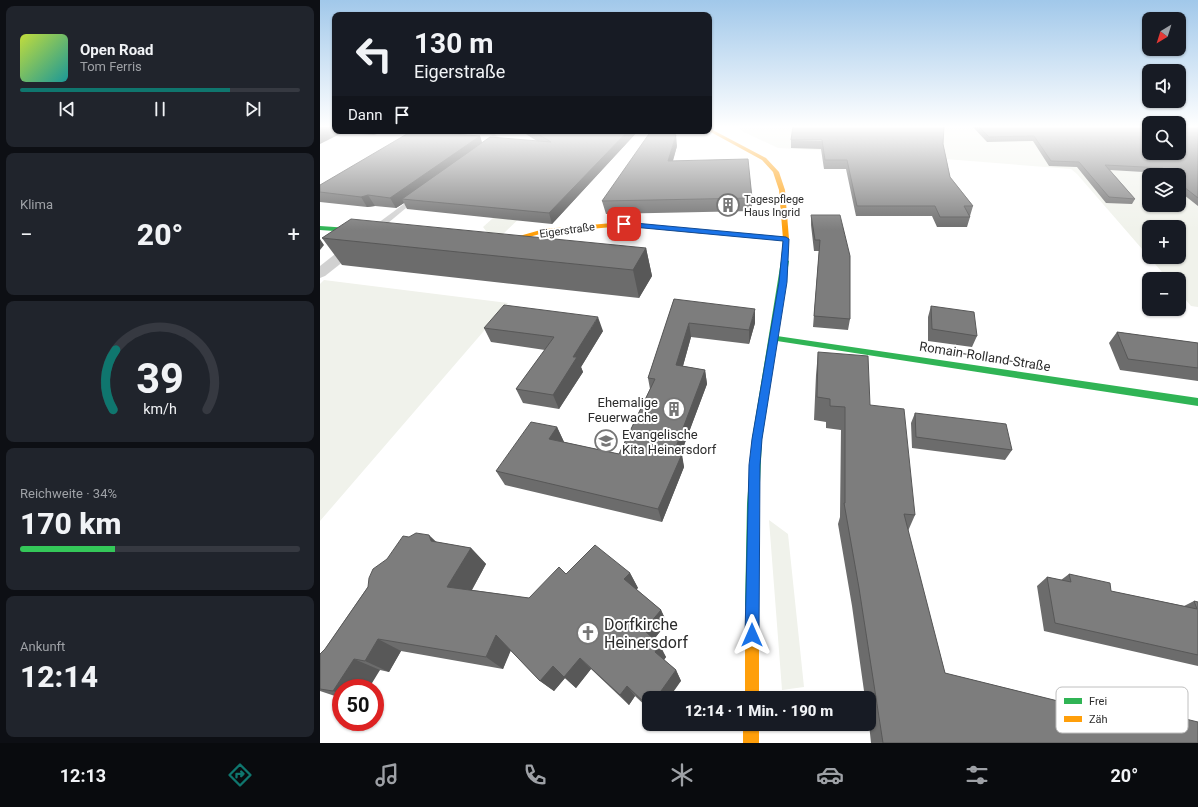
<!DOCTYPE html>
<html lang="de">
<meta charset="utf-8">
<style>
body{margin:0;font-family:Roboto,sans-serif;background:#20242c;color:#f1f3f6;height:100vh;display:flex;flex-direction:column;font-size:15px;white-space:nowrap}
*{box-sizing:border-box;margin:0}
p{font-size:13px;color:#9ea1a6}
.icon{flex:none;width:22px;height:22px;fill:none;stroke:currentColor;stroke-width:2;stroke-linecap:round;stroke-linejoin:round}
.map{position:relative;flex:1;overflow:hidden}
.sheet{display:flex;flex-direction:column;gap:6px;padding:6px;background:#0d0f14;width:320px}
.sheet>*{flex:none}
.guide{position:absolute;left:12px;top:12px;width:380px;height:122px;border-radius:8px;box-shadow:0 1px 3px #0004;background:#171b24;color:#f1f3f6;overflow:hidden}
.needle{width:26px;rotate:218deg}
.controls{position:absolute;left:822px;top:12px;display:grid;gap:8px}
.controls a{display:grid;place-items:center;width:44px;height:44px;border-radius:8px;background:#171b24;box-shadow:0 1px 3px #0004;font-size:20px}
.speed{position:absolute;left:12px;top:679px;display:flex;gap:8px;font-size:20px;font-weight:700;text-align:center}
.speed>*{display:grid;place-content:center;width:52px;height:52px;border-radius:50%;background:#171b24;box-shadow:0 1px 3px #0004;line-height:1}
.speed .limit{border:6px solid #d22;background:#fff;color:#111}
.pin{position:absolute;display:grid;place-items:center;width:34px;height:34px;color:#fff;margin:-17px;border-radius:8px;box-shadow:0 2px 6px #0006}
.me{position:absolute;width:44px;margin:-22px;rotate:0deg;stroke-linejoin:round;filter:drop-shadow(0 0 3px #0008)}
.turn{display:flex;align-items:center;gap:14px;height:84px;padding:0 16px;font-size:18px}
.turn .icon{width:52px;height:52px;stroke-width:2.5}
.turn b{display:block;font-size:28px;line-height:34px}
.then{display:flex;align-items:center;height:38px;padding:0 16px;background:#0003;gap:8px;font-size:15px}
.big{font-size:30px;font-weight:800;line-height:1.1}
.sheet .tile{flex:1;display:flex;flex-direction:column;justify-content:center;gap:6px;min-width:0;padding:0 14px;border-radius:8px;background:#20242c}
.sheet .dial{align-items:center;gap:0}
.dial svg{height:104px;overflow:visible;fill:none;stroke:#363941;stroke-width:7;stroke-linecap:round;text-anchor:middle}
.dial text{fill:#f1f3f6;stroke:none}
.song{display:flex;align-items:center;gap:12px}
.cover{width:48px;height:48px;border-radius:6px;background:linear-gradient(135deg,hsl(70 70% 55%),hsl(180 70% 35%))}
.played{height:4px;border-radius:2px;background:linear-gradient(90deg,#0f766e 75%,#363941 75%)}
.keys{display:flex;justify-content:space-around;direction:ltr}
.heat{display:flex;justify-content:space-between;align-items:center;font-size:22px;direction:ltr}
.charge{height:6px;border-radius:3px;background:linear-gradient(90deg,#34c759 34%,#363941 0)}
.trip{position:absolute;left:322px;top:691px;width:234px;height:40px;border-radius:8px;background:#171b24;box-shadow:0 1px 3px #0004;font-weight:800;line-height:40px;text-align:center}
.tab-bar{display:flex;height:64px;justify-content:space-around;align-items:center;background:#090b0e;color:#9ea1a6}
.tab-bar .icon{width:28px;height:28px}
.tab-bar .on{color:#0f766e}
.tab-bar b{font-size:18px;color:#f1f3f6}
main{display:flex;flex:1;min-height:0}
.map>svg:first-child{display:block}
.green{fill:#f0f2eb;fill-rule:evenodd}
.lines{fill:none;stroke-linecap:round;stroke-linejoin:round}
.lane{fill:#d1d1d1;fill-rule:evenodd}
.street{fill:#d1d1d1;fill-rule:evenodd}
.fast{fill:#30b455;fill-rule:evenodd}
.slow{fill:#ff9f0a;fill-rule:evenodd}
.wall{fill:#6c6c6c}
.shaded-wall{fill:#585858}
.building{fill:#7d7d7d;stroke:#585858}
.route{fill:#1a73e8;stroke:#114b97}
.labels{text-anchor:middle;stroke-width:4;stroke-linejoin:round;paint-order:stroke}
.far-poi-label{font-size:11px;fill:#2c2c2c;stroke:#fff;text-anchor:start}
.far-street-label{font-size:11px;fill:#2c2c2c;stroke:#fff}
.street-label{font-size:13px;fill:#2c2c2c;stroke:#fff}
.poi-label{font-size:13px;fill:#2c2c2c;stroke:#fff;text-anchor:end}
.near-poi-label{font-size:16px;fill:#2c2c2c;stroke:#fff;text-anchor:start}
.key{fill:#fff;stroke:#c0c0c0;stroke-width:1}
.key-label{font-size:11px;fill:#2c2c2c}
</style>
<main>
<section class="sheet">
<div class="tile">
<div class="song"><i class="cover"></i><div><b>Open Road</b><p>Tom Ferris</p></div></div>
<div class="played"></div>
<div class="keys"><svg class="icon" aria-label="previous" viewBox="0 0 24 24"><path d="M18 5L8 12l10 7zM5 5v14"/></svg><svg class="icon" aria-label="pause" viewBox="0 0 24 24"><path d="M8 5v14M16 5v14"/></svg><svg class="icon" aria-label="next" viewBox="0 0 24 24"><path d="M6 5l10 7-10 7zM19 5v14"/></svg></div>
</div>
<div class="tile"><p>Klima</p>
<div class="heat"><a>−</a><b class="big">20°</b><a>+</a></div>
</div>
<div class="tile dial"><svg viewBox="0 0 100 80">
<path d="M14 69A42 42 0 1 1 86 69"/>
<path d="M14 69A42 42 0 0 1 16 23" stroke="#0f766e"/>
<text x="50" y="56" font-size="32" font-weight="700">39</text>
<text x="50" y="72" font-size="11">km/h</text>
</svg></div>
<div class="tile"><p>Reichweite · 34%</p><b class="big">170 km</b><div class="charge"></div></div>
<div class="tile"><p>Ankunft</p><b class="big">12:14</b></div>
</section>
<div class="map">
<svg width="878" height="743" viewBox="0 0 878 743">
<rect width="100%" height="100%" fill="#fff"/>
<path class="green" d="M422 126H829V153H859L878 126V307L871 306 859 292V279H848L829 257H859V227H829V257L757 174 751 169 537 152 458 148 422 131 419 128ZM829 175H859V205H829Z
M255 144 275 145 180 237 170 236 163 227Z
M4 280 188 303 0 521V284Z
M449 520 468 534 484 687 462 690Z"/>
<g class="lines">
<path class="lane" d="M136 131 172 132 181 139 169 147 166 145 167 144 175 139 171 135 139 133Z
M96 195 99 197 98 198 56 233H50V229Z"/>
<path class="street" d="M38 239 43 240 45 243 43 246 5 276 0 278V266L33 240Z"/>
<path class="fast" d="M0 226 44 229 47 231 44 233 0 230Z
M385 230 466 237 469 239 466 241 383 233 382 232Z
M465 259 469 261 457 336 878 398V406L457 341 442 439 439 504V607L437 612 432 614 427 612 425 607 427 504 432 439 461 261Z"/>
<path class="slow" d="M389 128 446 158 459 172 465 190 469 239 467 262 465 263 461 261 463 239 459 190 453 172 442 160 389 131Z
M304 222 385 230 388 232 385 234 304 226 224 233 178 245 175 243 224 229Z
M432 600 437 602 439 607V698H425V607L427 602Z
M423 724H439V743H423Z"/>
</g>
<path class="wall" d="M652 126H878V206L859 191V175H842L840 173 790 170 815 199 812 204 786 203 757 167 729 166 713 141 667 142Z
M15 131H68L53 135 22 133Z
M201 131H318L232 224 87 209 84 203 76 208 55 206 47 207 0 202V185L160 136 162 143 217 141Z
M471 140 623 144 630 177 653 206 650 216H649L650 217 647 227H617L612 216H536L526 169H504L501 149 471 148Z
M357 146 353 161 432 198V211L286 214 282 201Z
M491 215 530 319 528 330 493 327 499 251H494L491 225Z
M2 238 326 248 332 276 319 298 22 265Z
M354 299 435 323 429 344 371 337 363 366 385 370 387 384 361 453 364 467 342 522 185 485 176 471 237 427 244 442 299 454 330 389 328 378Z
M611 306 657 336 652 347 608 341V317Z
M164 328 283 331 261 367 263 372 239 409 203 403 196 389 225 350 171 342Z
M797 332 878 343V381L800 370 789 343Z
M498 352 550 405 595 515 588 531 625 673 742 702 768 706 783 699 878 743H551L549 724V698H545L532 606 518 524 520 517 521 430 506 428V422L494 420 496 375Z
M595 413 692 450 685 460 592 448 591 423Z
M89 537 151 548 166 564 152 590 209 598 246 574 310 573 318 588 316 589 341 610 347 623 334 639 346 657 344 660 356 670 361 681 329 698V709L315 696 309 705 271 669 256 688 245 678 234 691 220 681 190 650 183 669 81 651 69 672 60 670 21 688V698L0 691V654L5 649 67 559Z
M749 574 791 591 864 606 874 601 878 602V666L724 631 717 586 727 577 741 580Z"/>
<path class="shaded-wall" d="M0 126H15V131H21L22 133 0 144Z
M51 131H68L53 135Z
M308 131H318L232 224 229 213Z
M356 135 357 146 349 173 348 161Z
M160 136 163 146 82 199 84 203 76 208 70 198Z
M48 195 55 206 47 207 41 197Z
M0 239 4 245 0 250Z
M326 248 332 276 319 298 313 270Z
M435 309V323L429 344V330Z
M278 317 283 331 261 367 263 372 239 409 233 395 253 357Z
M369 323 371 337 359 380 356 365Z
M385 370 387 384 359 459 362 454 364 467 342 522 338 509 354 452Z
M237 427 244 442 229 439Z
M109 535 126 551 111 541Z
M151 548 166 564 145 602 127 587Z
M310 573 318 588 312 594 304 579Z
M341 610 347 623 331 643 324 630Z
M176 635 192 648 183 669 166 657Z
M58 639 81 651 69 672 45 661Z
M340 645 346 657 341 664 335 652Z
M260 658 271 669 256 688 245 678 234 691 220 681 233 666Z
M34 659 60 670 49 688H21V694L13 691Z
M356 670 361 681 349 698H336Z
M307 686 315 696 309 705 300 695Z"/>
<path class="building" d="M473 126H624L623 144 630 177 653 206H644L650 217H620L615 206H537L527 160H505L502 140H471Z
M658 126H829V153H859V126H878V198L859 183V175H850L843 168 785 165 815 199 789 197 759 162 731 161 714 136 669 137Z
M92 131 160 136 70 198 48 195 41 197 0 192V185Z
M213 131H308L229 213 82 199 170 137 231 142Z
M331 131H347L356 135 348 161 428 159 432 198 282 201Z
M491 215H520L530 256V319L494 316 500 240H495Z
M31 219 326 248 313 270 2 238Z
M354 299 435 309 429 330 369 323 356 365 385 370 354 452 362 454 338 509 176 471 211 422 237 427 229 439 299 454 335 379 328 378Z
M184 305 278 317 253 357H257L233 395 196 389 234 337 164 328Z
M611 306 654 312 657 336 612 329Z
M797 332 878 343V368L808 359Z
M498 352 548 356 550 405 584 409 595 515 584 514 625 673 742 702 786 709 783 699 878 722V743H563L539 588 524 503H525V407L510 406V399L497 397Z
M595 413 686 424 692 450 596 437Z
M96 533 109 535 111 541 151 548 127 587 209 598 239 567 246 574 275 545 310 573 304 579 341 610 324 630 340 645 335 652 356 670 336 698H329V707L307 686 300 695 260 658 244 677 233 666 220 681 176 635 166 657 58 639 45 661 34 659 13 691 0 689V654L5 649 48 587 49 578 53 569 67 559 83 536 89 537Z
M749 574 790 583 791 591 877 609 874 601 878 602V655L735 623 727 577 751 582Z"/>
<linearGradient id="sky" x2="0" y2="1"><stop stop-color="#a1c8ea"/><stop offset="0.55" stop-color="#fff"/><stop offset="1" stop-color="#fff" stop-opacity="0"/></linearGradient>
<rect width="878" height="230" fill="url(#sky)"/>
<path class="route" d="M304 222 466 237 469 239 467 282 442 439 440 465 439 635 437 640 432 642 427 640 425 635 429 465 432 439 459 282 463 241 302 226 301 224Z"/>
<defs>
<g id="building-ring" transform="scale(1.15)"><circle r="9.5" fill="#fff" stroke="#767676" stroke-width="1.5"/><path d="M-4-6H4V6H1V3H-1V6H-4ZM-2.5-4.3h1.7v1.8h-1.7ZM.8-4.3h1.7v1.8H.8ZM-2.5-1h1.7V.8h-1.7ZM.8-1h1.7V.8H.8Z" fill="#767676"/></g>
<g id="school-ring" transform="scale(1.15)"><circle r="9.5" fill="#fff" stroke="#767676" stroke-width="1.5"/><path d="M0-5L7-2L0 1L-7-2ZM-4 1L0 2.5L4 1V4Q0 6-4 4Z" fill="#767676"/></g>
<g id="church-ring" transform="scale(1.15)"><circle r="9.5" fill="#fff" stroke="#767676" stroke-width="1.5"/><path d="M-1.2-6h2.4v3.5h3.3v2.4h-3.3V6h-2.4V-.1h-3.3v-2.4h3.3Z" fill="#767676"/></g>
</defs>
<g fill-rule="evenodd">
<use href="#building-ring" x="408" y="205"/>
<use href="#building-ring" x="354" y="409"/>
<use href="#school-ring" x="286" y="441"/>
<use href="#church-ring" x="268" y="633"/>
</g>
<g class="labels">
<g class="far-poi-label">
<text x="424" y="203">Tagespflege<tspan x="424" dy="13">Haus Ingrid</tspan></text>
</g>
<g class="far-street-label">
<text transform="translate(247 230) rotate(-8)" y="4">Eigerstraße</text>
</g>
<g class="street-label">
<text transform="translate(665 356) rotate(9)" y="5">Romain-Rolland-Straße</text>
</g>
<g class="poi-label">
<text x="338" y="407">Ehemalige<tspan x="338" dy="15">Feuerwache</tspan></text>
<text x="302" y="439" text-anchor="start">Evangelische<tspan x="302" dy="15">Kita Heinersdorf</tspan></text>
</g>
<g class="near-poi-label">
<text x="284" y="630">Dorfkirche<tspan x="284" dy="18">Heinersdorf</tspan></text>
</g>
</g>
<rect x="736" y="687" width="132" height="46" rx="6" class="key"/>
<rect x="744" y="698" width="18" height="6" fill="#30b455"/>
<rect x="744" y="716" width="18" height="6" fill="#ff9f0a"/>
<g class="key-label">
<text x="769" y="705">Frei</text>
<text x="769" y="723">Zäh</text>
</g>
</svg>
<div class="controls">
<a><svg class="needle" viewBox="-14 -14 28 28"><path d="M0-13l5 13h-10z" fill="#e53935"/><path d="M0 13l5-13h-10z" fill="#9ea1a6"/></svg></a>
<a><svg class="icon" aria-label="sound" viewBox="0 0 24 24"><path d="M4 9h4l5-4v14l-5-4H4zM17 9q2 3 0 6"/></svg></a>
<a><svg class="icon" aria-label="search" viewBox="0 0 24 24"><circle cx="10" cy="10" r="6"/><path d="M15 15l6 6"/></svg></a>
<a><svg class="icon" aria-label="layers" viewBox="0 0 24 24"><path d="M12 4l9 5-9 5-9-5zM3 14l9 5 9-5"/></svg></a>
<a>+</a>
<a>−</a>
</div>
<div class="speed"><div class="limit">50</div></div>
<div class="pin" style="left:304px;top:224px;background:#d93025"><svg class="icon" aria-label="arrive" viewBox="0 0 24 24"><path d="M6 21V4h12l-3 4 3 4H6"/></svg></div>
<svg class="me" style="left:432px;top:635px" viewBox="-20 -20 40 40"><path d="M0-17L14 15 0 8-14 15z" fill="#1a73e8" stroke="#fff" stroke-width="4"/></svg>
<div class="trip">12:14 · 1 Min. · 190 m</div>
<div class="guide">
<div class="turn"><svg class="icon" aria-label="left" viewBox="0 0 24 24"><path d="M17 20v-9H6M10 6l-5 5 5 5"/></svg><div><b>130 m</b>Eigerstraße</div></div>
<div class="then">Dann<svg class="icon" aria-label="arrive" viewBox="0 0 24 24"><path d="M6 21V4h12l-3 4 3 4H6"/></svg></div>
</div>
</div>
</main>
<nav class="tab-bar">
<b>12:13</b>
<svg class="icon on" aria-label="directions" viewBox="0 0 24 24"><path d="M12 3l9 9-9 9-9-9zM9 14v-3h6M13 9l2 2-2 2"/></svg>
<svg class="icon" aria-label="music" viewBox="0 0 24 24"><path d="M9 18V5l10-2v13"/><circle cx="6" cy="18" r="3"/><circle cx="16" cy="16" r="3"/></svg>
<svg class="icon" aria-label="phone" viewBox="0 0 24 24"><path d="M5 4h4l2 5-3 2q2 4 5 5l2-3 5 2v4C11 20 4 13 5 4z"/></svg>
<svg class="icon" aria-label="climate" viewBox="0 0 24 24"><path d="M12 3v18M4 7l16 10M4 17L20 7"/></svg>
<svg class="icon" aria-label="car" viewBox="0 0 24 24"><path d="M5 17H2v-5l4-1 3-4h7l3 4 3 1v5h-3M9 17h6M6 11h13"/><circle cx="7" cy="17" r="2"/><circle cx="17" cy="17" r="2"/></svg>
<svg class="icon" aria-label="filters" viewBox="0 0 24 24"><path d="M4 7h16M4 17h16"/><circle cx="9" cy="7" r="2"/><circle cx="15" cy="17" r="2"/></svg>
<b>20°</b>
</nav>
